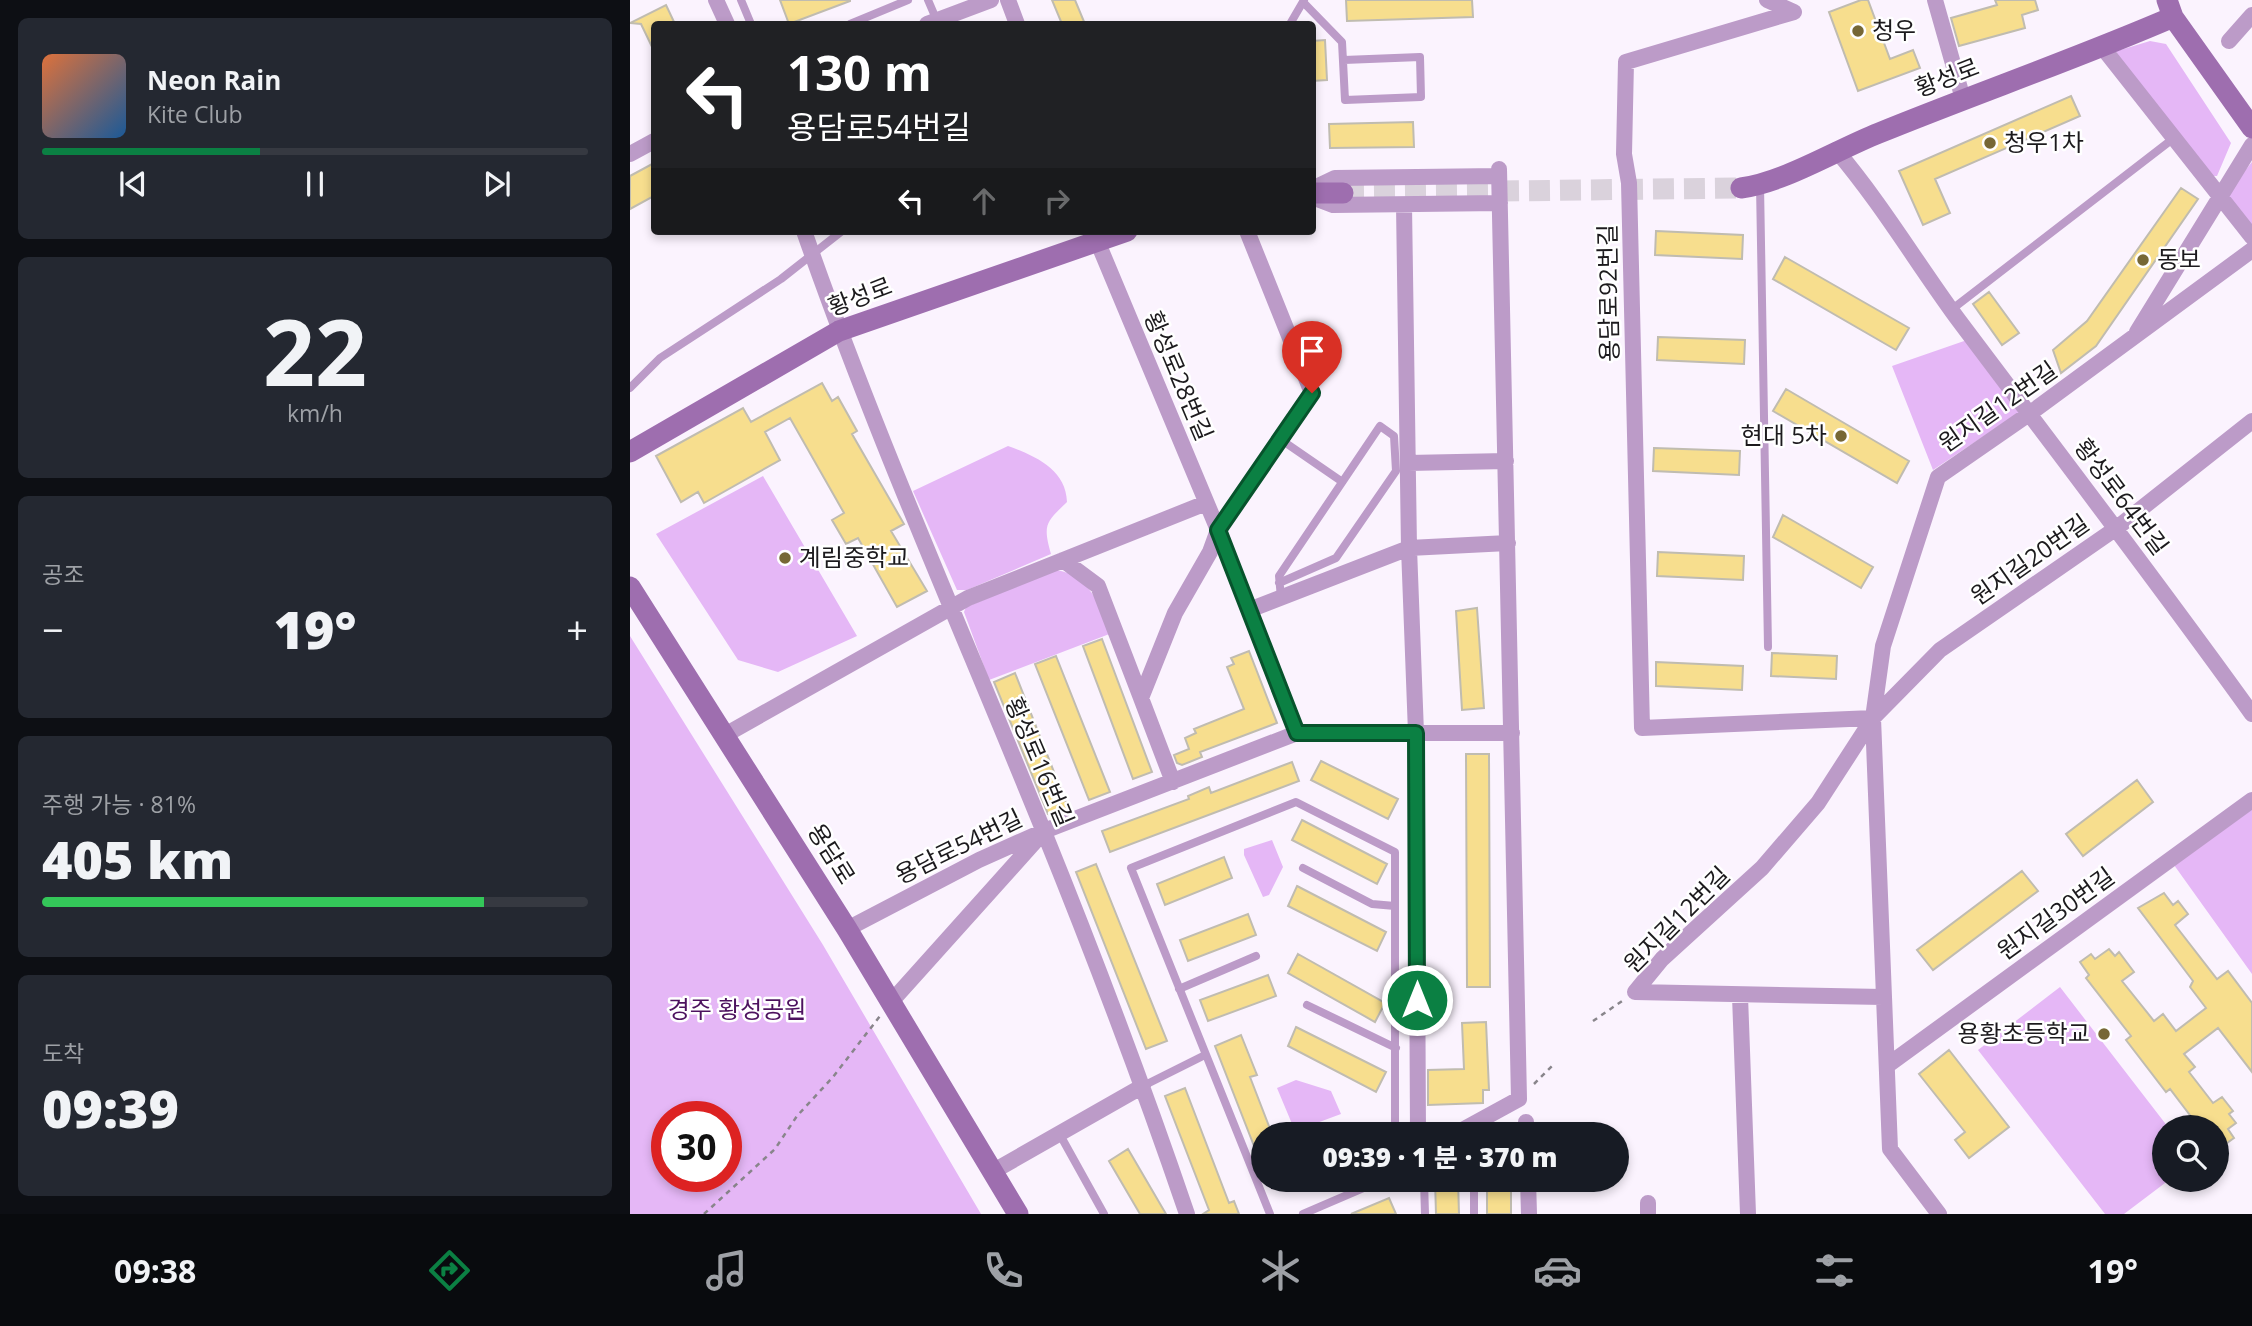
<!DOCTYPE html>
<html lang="ko">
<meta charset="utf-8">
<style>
body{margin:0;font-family:"Open Sans","Noto Sans KR",sans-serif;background:#242831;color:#f1f3f6;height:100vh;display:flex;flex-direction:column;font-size:26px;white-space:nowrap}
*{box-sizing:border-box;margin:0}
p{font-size:23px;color:#9ea1a6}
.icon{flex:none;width:38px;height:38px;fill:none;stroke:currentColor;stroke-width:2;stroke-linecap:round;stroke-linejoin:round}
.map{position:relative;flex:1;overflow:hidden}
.drawer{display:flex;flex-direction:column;gap:18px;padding:18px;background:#0d0f14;width:630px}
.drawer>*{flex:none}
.guide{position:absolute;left:21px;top:21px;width:665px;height:214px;border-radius:7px;box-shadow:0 4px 10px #0003;background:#202124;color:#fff;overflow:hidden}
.fabs{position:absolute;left:1522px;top:1115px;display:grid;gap:14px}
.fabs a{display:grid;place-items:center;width:77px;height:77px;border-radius:50%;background:#171b24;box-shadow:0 4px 10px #0003;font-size:35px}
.speed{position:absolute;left:21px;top:1101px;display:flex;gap:14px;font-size:35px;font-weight:700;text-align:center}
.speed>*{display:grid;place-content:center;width:91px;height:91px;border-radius:50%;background:#171b24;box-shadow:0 4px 10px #0003;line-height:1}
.speed .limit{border:10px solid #d22;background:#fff;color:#111}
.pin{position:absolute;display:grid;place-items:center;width:60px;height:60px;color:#fff;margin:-72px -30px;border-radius:50% 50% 50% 0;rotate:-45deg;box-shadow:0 0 7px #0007}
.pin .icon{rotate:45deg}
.me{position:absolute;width:77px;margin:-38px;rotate:0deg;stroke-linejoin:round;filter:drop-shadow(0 0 5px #0008)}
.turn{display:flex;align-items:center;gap:24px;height:147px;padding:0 21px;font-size:32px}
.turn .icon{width:91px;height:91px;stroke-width:2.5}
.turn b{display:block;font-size:49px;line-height:60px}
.lanes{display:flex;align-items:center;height:66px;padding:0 21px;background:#0003;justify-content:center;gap:35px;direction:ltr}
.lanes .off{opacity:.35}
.big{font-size:52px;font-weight:800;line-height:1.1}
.drawer .tile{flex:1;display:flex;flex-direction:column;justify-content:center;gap:10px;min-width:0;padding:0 24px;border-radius:10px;background:#242831}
.drawer .dial{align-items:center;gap:0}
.dial b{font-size:91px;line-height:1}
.song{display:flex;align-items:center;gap:21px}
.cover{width:84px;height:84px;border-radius:10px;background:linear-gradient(135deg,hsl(20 70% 55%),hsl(210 70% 35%))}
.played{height:7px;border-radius:4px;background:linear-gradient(90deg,#0b8043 40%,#363941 40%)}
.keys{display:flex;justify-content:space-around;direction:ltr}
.heat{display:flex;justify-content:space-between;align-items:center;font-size:38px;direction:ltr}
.charge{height:10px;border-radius:5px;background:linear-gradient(90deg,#34c759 81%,#363941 0)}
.trip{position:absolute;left:621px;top:1122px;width:378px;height:70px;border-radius:35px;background:#171b24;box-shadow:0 4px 10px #0003;font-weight:800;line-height:70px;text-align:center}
.menu{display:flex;height:112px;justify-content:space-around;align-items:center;background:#090b0e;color:#9ea1a6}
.menu .icon{width:49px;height:49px}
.menu .current{color:#0b8043}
.menu b{font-size:32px;color:#f1f3f6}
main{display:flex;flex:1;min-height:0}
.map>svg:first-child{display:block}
.green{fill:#e5b7f6;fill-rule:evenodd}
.building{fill:#f7de8e;stroke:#c0bcb0;stroke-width:2}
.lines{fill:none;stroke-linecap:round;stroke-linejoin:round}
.secondary-tunnel{stroke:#dad2dc;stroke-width:21;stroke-dasharray:21 10;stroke-linecap:butt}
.path{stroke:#89858b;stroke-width:2.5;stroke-dasharray:5 5;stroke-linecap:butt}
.lane{stroke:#bc9bc8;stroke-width:8}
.street{stroke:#bc9bc8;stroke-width:16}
.secondary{stroke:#9e6eaf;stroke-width:21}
.route-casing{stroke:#07532c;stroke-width:18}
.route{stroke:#0b8043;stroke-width:12}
.poi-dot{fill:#766735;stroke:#fff;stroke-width:2.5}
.labels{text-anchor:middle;stroke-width:5;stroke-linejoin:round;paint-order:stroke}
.poi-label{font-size:24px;fill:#1c1a1d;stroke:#fff;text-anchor:start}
.street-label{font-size:24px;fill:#1c1a1d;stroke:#fff}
.park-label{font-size:24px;fill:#4d125f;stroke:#fff}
</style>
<main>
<section class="drawer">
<div class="tile">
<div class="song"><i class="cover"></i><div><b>Neon Rain</b><p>Kite Club</p></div></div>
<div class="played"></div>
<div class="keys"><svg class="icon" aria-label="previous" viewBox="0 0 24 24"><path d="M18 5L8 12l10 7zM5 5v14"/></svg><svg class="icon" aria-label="pause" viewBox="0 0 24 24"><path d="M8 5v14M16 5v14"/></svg><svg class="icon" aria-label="next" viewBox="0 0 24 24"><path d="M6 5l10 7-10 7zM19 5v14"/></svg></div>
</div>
<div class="tile dial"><b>22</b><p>km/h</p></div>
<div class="tile"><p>공조</p>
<div class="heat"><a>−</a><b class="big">19°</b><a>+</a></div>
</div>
<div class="tile"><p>주행 가능 · 81%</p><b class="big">405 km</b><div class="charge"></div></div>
<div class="tile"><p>도착</p><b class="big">09:39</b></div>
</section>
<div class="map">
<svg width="1622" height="1214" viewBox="0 0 1622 1214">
<rect width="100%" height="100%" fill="#fbf3fe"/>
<path class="green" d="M1520 41 1536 44 1601 143 1587 176H1578L1486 57 1487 51Z
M1622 162V229L1595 195Z
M1337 340 1390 412 1303 470 1262 366Z
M378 446C405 456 436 469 437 502 415 523 413 525 421 554L337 590H327L283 491Z
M133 476 227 636 148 672 108 660 26 534Z
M427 570C460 576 469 605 482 633L359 680 334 612 336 607Z
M0 636 193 945 351 1214H0ZM37 1116H96V1176H37Z
M1622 807V974L1544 865Z
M642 840 653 867 639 895 633 897 614 855V849Z
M1430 987 1538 1127H1535V1180H1539L1494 1214H1475L1348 1050Z
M666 1080 701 1091 711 1114 665 1131 647 1088Z"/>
<path class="building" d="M150 0H220V1L159 24Z
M422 0H445L455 24H432Z
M716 0H842L843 17 717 21Z
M1231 0H1238L1260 59 1283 50 1290 68 1228 91 1199 12Z
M1365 0H1405L1408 10 1392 15 1395 28 1329 46 1321 18 1367 5Z
M36 5 45 24H24V51L11 24 0 23Z
M695 40 697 80 682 81V41Z
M1441 96 1450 116 1305 179 1320 213 1293 225 1269 171Z
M783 122 784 147 700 148 699 124Z
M24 163V196L0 209V176Z
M1551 188 1568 199 1466 346 1431 373 1423 350 1457 321Z
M1026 231 1113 235 1112 259 1025 255Z
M1155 257 1279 328 1266 350 1143 279Z
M1359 292 1389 333 1372 345 1343 304Z
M1028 337 1115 340 1114 364 1027 360Z
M192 383 202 401 208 397 227 431 222 434 274 524 261 531 297 591 267 607 228 538 216 544 202 520 214 513 160 418 135 432 150 460 74 503 68 492 51 502 26 456 113 408 121 422Z
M1156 389 1279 461 1267 483 1143 411Z
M1024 448 1110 451 1109 475 1023 471Z
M1153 515 1243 567 1231 588 1143 537Z
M1028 552 1114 556 1113 580 1027 576Z
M847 608 854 708 832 710 826 611Z
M472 639 522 772 503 779 453 646Z
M619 651 647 723 570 752 572 757 552 765 547 763 544 755 559 749 555 738 566 733 564 729 614 709 597 667 604 664 601 658Z
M1142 653 1207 656 1206 679 1141 676Z
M426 656 480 792 459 800 405 664Z
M1026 662 1113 666 1112 690 1026 686Z
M385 673 439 810 423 816 418 814 364 682Z
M836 754H859L860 987H837Z
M691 761 768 799 758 819 681 780Z
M662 762 669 781 480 852 472 831 559 799 558 796 579 787 581 793Z
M1507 780 1523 802 1453 856 1436 834Z
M672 820 757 864 747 884 662 840Z
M594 857 602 878 535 905 527 884Z
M466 864 537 1041 516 1049 446 872Z
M1392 871 1408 891 1303 970 1287 950Z
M667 886 756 932 747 951 658 906Z
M1534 893 1543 905 1548 901 1558 914 1545 925 1587 979 1598 971 1622 1003V1072L1588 1028 1554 1054 1565 1067 1559 1072 1583 1103 1592 1097 1603 1111 1599 1114 1606 1123 1598 1129 1604 1138 1587 1150V1127H1569L1540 1089 1536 1092 1496 1040 1501 1036 1456 978 1459 975 1450 962 1461 954 1465 959 1479 949 1485 956 1489 952 1504 972 1492 981 1524 1021 1533 1014 1546 1031 1576 1008 1560 987 1563 981 1508 908Z
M618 914 626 935 558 961 550 940Z
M668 954 755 1003 745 1022 658 973Z
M638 975 646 996 578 1021 570 1000Z
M856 1022 859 1090H853V1103L798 1105V1070L834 1069 832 1023Z
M666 1027 756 1072 746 1092 658 1046Z
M611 1035 627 1075 620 1077 642 1134H634L633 1169 585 1046Z
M1319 1050 1379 1127 1339 1158 1325 1140 1335 1132 1289 1074Z
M555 1088 599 1203 604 1201 609 1214H573L579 1210 535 1096Z
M498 1149 536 1214H510L479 1161Z
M805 1180H828L829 1214H806Z
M857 1180H881V1214H857Z
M759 1198 766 1214H721Z"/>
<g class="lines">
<path class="secondary-tunnel" d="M713 193 1111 188"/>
<path class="path" d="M963 1021 995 999
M904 1084 925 1063
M74 1214 145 1149 167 1116 203 1077 250 1016"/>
<path class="lane" d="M111 0 121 24
M298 0 307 21
M673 2 712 42 715 100 791 97 790 57 714 60
M220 24 278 0
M660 24 674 0
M1130 185 1138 647
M1321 310 1544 138
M0 388 30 358 151 279 212 231
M650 439 711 481
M649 583 706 558 766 471 764 436 750 426 649 576 651 598
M673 868 742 904 765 906
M549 989 626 956
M677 1005 766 1048
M513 1086 575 1055
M429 1133 474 1214
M794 1180 795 1214
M844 1180V1214
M640 1214 501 868 666 802 765 852V1134
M673 1214 752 1180"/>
<path class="street" d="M86 0 97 24
M378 0 387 24
M1137 0 1164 12 996 62 994 154 999 183 1012 728 1243 718
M1305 0 1333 99
M297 24 361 0
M1599 41 1622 15
M1473 48 1622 237
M1206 150C1251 203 1286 262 1327 318 1426 450 1526 580 1622 714
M0 154 24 141
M682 189 705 178 869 176
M682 197 703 205 870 203
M774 205 779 548 786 733 788 1134
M174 231C245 435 333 632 414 832 465 958 513 1085 557 1214
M463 231 588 530 667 733
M1507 332 1622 145
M778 463 876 461
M433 560 468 586 511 698
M619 610 779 548 878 543
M95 735 338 598 576 503
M543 782 511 698 545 613 580 552 588 530 682 393 617 231
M217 929 349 860 414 831 667 733H882
M1110 996 1118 1214
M1253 997 1005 992 1032 959 1132 868 1188 803 1243 718 1310 650 1488 527 1622 421
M261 1002 410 836
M1258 1065 1622 800
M896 1122V1134
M825 1134 889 1099 869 169
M362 1172 513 1086
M898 1180 899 1214
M1018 1203V1214
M1309 1214 1260 1149 1243 718 1253 646 1308 477 1399 414 1622 250"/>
<path class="secondary" d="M1537 0 1543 17 1622 128
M1111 188C1155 182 1206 150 1249 133 1347 93 1446 59 1543 17
M682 193H713
M0 452 209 331 497 231
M0 587 217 929 388 1214"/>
</g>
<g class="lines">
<g class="route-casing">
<path id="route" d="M682 393 588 530 667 733H786L787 1000"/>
</g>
<use href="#route" class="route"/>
</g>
<g class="poi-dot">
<circle cx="1228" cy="31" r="7"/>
<circle cx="1360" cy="143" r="7"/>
<circle cx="1513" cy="260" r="7"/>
<circle cx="1211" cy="436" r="7"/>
<circle cx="155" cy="558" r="7"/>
<circle cx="1474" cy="1034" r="7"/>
</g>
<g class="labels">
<g class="poi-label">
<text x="1242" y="39">청우</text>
<text x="1374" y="151">청우1차</text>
<text x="1527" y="268">동보</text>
<text x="1197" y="444" text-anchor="end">현대 5차</text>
<text x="169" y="566">계림중학교</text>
<text x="1460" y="1042" text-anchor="end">용황초등학교</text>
</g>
<g class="street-label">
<text transform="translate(1317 78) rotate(-21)" y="8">황성로</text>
<text transform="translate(979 293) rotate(-91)" y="8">용담로92번길</text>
<text transform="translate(230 297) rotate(-21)" y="8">황성로</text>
<text transform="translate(548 376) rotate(67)" y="8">황성로28번길</text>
<text transform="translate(1368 407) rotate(-35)" y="8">원지길12번길</text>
<text transform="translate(1491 497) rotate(53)" y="8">황성로64번길</text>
<text transform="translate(1400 560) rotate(-35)" y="8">원지길20번길</text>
<text transform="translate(409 762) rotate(67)" y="8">황성로16번길</text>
<text transform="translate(329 847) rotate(-26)" y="8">용담로54번길</text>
<text transform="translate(201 854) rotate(58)" y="8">용담로</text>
<text transform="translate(1426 914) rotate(-36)" y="8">원지길30번길</text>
<text transform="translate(1047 920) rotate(-45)" y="8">원지길12번길</text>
</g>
<g class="park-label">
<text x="107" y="1018">경주 황성공원</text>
</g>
</g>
</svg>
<div class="fabs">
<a><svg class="icon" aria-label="search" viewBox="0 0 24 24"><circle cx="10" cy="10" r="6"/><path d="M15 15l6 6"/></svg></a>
</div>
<div class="speed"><div class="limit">30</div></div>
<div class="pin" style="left:682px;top:393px;background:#d93025"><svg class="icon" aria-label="arrive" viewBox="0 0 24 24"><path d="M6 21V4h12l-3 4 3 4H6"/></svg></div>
<svg class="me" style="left:787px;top:1000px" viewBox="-20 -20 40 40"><circle r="17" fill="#0b8043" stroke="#fff" stroke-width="3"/><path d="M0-11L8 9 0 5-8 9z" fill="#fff"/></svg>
<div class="trip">09:39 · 1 분 · 370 m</div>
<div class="guide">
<div class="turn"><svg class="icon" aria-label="left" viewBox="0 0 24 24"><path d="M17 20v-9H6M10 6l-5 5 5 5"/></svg><div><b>130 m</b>용담로54번길</div></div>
<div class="lanes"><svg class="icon" aria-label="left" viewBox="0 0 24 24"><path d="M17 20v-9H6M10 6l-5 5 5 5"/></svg><svg class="icon off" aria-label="ahead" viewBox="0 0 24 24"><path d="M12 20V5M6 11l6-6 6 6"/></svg><svg class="icon off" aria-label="right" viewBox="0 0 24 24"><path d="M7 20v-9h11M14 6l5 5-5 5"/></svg></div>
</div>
</div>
</main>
<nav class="menu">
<b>09:38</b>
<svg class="icon current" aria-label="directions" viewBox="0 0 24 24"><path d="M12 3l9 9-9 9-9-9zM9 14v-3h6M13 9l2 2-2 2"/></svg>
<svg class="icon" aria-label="music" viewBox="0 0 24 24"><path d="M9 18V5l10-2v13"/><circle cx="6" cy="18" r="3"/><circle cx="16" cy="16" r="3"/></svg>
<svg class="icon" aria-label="phone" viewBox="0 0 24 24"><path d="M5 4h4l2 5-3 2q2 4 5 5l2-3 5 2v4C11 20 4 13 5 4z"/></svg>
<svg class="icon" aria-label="climate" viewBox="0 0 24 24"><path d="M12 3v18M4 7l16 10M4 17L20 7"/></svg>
<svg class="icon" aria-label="car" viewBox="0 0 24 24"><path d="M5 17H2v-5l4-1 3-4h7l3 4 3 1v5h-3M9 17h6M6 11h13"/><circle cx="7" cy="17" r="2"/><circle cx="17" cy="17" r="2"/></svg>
<svg class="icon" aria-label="filters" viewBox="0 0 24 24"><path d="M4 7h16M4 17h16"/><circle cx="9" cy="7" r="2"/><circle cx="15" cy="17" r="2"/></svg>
<b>19°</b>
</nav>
